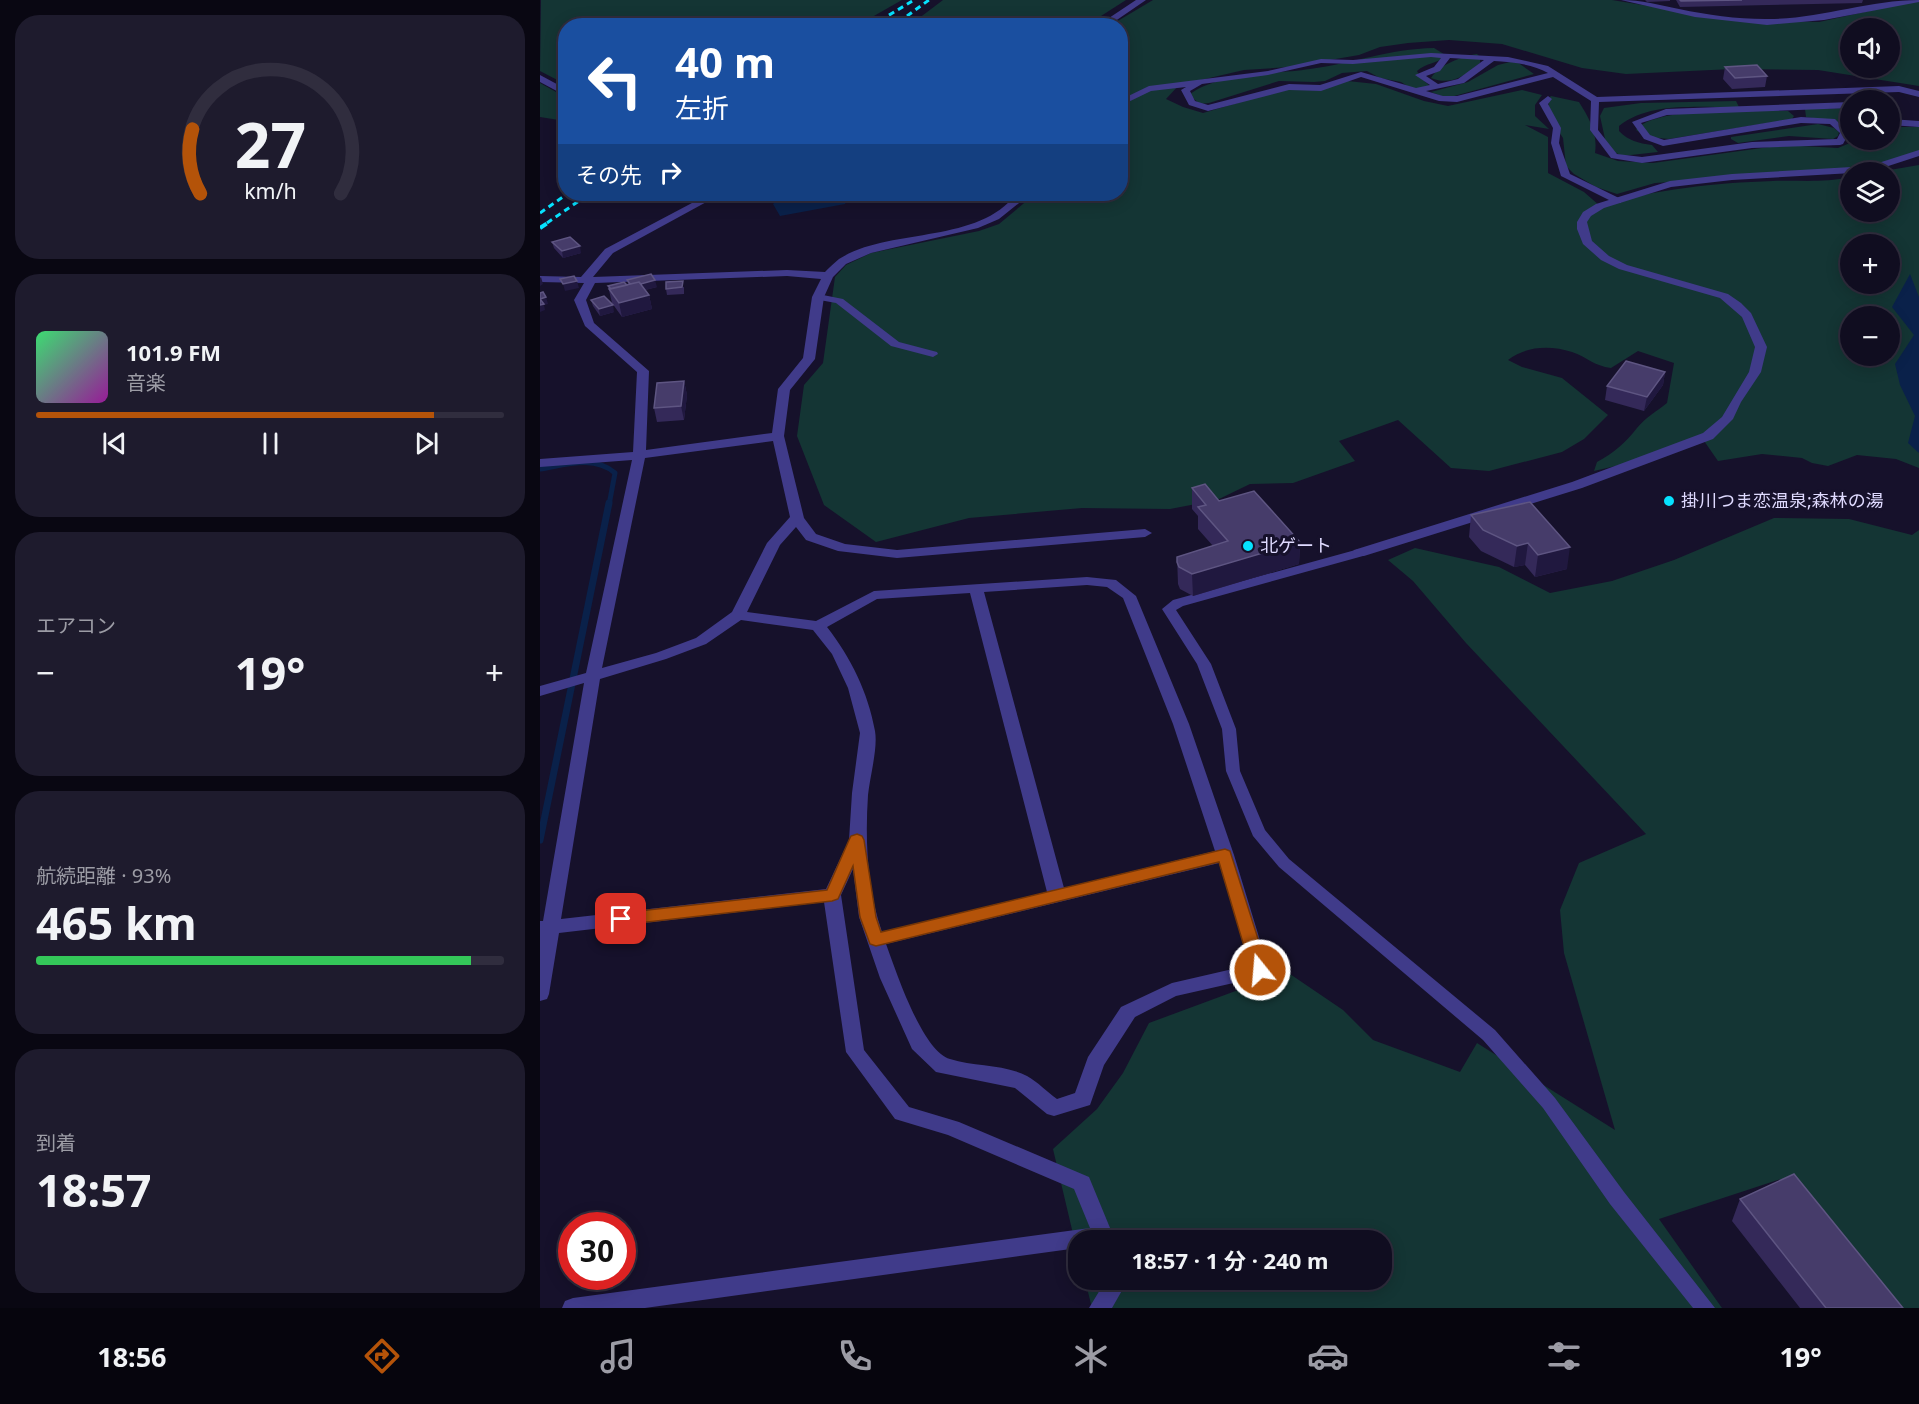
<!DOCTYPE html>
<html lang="ja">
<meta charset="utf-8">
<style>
body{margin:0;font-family:"Noto Sans","Noto Sans JP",sans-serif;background:#1e1b2d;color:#f1f3f6;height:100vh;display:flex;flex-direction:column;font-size:22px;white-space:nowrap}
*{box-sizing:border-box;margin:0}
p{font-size:20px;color:#9c9ca5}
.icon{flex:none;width:33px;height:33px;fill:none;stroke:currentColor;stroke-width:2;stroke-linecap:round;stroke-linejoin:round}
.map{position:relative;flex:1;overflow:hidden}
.panel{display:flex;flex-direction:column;gap:15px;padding:15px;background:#090712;width:540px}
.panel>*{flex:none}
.hud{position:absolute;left:18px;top:18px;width:570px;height:183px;border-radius:24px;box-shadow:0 3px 15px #0003,0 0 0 2px #302d3e;background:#1a4fa0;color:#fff;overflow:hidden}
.buttons{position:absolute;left:1300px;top:18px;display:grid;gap:12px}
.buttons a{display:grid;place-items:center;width:60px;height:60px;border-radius:50%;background:#100d20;box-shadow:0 3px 15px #0003,0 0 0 2px #302d3e;font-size:30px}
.speed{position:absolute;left:18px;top:1212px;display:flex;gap:12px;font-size:30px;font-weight:700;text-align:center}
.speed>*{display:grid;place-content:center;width:78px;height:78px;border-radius:50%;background:#100d20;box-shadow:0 3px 15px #0003,0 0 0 2px #302d3e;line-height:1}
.speed .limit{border:9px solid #d22;background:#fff;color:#111}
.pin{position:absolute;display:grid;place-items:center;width:51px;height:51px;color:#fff;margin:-26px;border-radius:12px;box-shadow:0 3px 9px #0006}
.me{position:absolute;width:66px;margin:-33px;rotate:343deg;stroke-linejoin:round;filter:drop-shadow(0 0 4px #0008)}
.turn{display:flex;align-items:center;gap:21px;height:126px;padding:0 18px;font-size:27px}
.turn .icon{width:78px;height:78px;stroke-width:2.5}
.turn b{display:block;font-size:42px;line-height:51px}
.then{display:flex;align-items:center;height:57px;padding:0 18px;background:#0003;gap:12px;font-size:22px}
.big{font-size:45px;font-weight:700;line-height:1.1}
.panel .card{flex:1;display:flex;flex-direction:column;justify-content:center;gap:9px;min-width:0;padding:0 21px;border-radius:24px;background:#1e1b2d}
.panel .dial{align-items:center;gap:0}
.dial svg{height:156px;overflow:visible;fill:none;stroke:#302d3e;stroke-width:7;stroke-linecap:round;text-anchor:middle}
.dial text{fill:#f1f3f6;stroke:none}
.song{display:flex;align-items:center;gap:18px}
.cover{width:72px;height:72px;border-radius:9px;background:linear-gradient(135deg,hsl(140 70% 55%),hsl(300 70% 35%))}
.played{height:6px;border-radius:3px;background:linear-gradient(90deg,#b45309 85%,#302d3e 85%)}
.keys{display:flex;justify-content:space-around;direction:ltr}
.heat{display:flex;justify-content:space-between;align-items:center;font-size:33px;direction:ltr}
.charge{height:9px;border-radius:4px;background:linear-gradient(90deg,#34c759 93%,#302d3e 0)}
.trip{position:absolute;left:528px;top:1230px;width:324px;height:60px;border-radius:24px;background:#100d20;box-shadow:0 3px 15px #0003,0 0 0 2px #302d3e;font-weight:700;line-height:60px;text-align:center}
.tab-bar{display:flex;height:96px;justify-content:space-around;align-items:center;background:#06050d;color:#9c9ca5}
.tab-bar .icon{width:42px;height:42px}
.tab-bar .selected{color:#b45309}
.tab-bar b{font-size:27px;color:#f1f3f6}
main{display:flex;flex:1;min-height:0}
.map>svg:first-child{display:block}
.green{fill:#143534;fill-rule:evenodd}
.water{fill:#0a214a}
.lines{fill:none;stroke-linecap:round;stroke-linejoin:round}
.stream-far1{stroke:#0a214a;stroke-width:5}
.stream{stroke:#0a214a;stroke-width:7}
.service{fill:#403b8a;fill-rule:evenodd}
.minor{fill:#403b8a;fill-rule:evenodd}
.tertiary{fill:#403b8a;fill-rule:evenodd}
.rail-far1{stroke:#06e2ff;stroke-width:3;stroke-dasharray:6 4.5;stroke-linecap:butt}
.rail{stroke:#06e2ff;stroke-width:4;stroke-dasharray:8 6;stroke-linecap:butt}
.wall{fill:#342959}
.shaded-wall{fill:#20183f}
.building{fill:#463c6a;stroke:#5e5582;stroke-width:1.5}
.route{fill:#b45309;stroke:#753606;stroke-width:1.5}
.poi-dot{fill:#06e2ff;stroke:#16112b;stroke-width:2}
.labels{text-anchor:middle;stroke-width:6;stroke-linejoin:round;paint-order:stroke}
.poi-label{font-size:18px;fill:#dfdaff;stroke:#16112b;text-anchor:start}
</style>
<main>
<section class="panel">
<div class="card dial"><svg viewBox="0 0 100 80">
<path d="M14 69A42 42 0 1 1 86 69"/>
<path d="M14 69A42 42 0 0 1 10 36" stroke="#b45309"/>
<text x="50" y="56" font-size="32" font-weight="700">27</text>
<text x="50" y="72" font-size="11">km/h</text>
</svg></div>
<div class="card">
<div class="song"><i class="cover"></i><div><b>101.9 FM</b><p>音楽</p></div></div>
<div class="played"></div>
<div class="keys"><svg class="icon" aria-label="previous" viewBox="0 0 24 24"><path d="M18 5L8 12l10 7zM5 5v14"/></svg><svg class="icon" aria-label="pause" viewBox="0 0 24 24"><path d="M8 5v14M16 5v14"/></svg><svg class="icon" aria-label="next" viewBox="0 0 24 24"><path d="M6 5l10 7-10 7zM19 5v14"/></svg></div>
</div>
<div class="card"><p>エアコン</p>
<div class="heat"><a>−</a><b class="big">19°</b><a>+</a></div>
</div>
<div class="card"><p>航続距離 · 93%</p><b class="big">465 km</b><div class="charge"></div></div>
<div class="card"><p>到着</p><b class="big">18:57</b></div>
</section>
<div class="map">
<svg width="1379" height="1308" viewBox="0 0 1379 1308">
<rect width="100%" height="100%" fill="#16112b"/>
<path class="green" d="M1 0H362L318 25 26 26 25 84 0 71Z
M403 0H586L547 25H370Z
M613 0H1072L1188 19 1279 22 1379 0V86L1278 70 1193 69 1086 74 1042 68 962 44 909 40 868 43 840 47 819 55 749 67 704 70 639 85 626 99 643 107 663 113 711 99 745 86 780 88 798 80 836 84 884 101 908 106 982 90 1002 95 995 105V116L1009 129 985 125 1008 137V173L1044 192 1060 206C1115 189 1175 183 1233 181 1262 180 1282 183 1311 177V212H1350V172H1338L1379 165V468L1356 459 1317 455 1288 466 1272 463 1262 458 1222 454 1178 461 1162 438 1106 459 1054 471 1057 462C1074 453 1085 443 1097 428 1105 418 1117 411 1127 403L1134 363 1098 351 1071 368C1054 366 1047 357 1032 352 1010 345 986 346 968 360L982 367 1022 378 1068 415 1044 439 1022 452 949 471 911 468 858 420 799 441 815 461 753 483 710 484 677 500 630 509 542 508 429 518 336 542 284 505 257 436 264 385 283 363 295 277 306 265 331 253 439 231 459 224 489 199 490 194H580V26L571 25ZM1311 28H1350V68H1311ZM1311 244H1350V284H1311ZM1311 316H1350V356H1311Z
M894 48 907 56C898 63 886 63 877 71L881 78 892 88 872 89 861 82 840 78 827 71 802 73 785 81 774 82 739 81 669 103 660 104 649 95C674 73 738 74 770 69 814 63 849 49 894 48Z
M937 54 940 57V63C925 76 911 86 891 78 900 64 921 57 937 54Z
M970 62H977L994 74 907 98 891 92 928 82 958 65Z
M0 83 25 97V121L0 117Z
M1011 96 1039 102C1049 118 1058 133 1055 153L1078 161 1113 163 1243 145 1298 148 1317 140H1350V127H1379V153L1330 169 1115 183 1077 194 1056 187 1034 174 1026 166 1023 138 1010 118 1008 99Z
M1196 101 1199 107C1161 108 1110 101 1079 126V131C1089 141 1098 143 1112 145L1118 152 1082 156 1067 148 1060 116 1064 108 1101 103Z
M1311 108V129L1292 121 1266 117 1265 109Z
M1248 111 1254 116 1252 119 1129 139 1107 137 1096 130C1114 106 1216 111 1248 111Z
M1278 124 1294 128 1299 132 1298 136 1293 139 1249 136 1198 143 1191 139V137Z
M1234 518 1309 519 1372 535 1379 530V1308H1350L1241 1179 1119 1219 1182 1308H552L545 1280H842V1240H538V1255L513 1149 557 1109 583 1073 609 1023 747 972 803 1010 833 1040 920 1072 937 1043 1075 1130 1024 953 1020 910 1039 863 1106 834 926 643 873 581 848 560 875 548 959 567 1010 593 1072 581 1134 560Z"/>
<path class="water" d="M244 194H296L307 199 305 204 240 216 233 204Z
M1370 274 1379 297V453L1368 443 1375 416 1360 385 1355 364 1374 335 1352 307Z"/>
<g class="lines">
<path class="stream-far1" d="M0 469C25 465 54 455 75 473L69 505"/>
<path class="stream" d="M0 840 69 503"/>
<path class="service" d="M891 53 968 57 1008 66 1057 97 1359 86 1379 91V97L1359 92 1059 102 1058 130 1077 154 1102 157 1212 142 1297 139 1300 133 1290 124 1261 123 1123 146 1104 139 1092 122 1126 109 1311 102V108L1127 115 1101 123 1110 135 1124 140 1261 117 1295 119 1309 133 1303 144 1300 145 1212 148 1102 163 1071 158 1050 130 1051 101 1013 77 917 102 899 101 821 77 781 91 749 90 668 111 649 105 641 90 646 87 611 91 580 106V100L609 86 728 71 781 59 813 60ZM891 57 901 58 894 67 875 75 890 85 876 88 821 72 780 85 749 84 668 105 655 101 650 91 662 84 728 75 781 63 813 64ZM910 58 944 60 918 79 898 84 886 76 900 71ZM954 61C971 62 993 64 1008 73L917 96H903L886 91 924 83Z
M1008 96 1012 99 1008 104 1021 128 1019 143 1030 174 1081 199V203H1075L1021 176 1011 143 1013 128 999 103Z
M1350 119 1379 121V127L1350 125Z
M278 294 303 299 359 342 397 352 398 354 393 357 351 346 296 303 274 299V295Z
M819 549 823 550 825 553 823 556 643 606 636 610 671 664 696 729 700 771 725 830 749 859 955 1030 1015 1098 1084 1192 1175 1308H1153L1070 1204 1003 1108 943 1040 739 867 713 836 686 771 682 729 657 664 622 609 633 600Z"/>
<path class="minor" d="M1081 0C1101 0 1120 5 1139 9 1168 15 1196 19 1225 19 1277 20 1327 0 1379 0V2L1284 20 1227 25 1155 17Z
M0 75 26 89V96L0 82Z
M1379 150V156L1330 172 1192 180 1131 187 1064 208 1051 216 1047 222 1052 241 1069 256 1087 265 1188 294 1201 303 1211 313 1227 347 1221 372 1201 402 1193 419 1173 439 1042 488 824 556H814L812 553 814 550 1032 482 1163 433 1182 417 1209 372 1215 347 1202 317 1180 298 1079 269 1061 260 1043 244 1037 229V222L1043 212 1056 204 1130 181 1192 174 1329 166Z
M169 194H181L73 253 53 277 247 270 285 272C289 268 294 263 299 259 349 227 437 245 476 194H486L484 199 459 219 438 228 331 253 306 264 293 277 284 297 275 359 250 390 244 436 264 518 276 534 305 544 357 550 605 529 612 533 605 537 357 558 298 551 266 540 256 527 240 545 207 612 276 621 334 591 547 577 576 580 596 596 649 724 694 855 729 970 726 975 720 977 636 996 595 1017 564 1065 550 1105 514 1116 507 1114 475 1088 396 1072 372 1049 340 978 319 917 313 869 301 895 324 1050 369 1107 419 1122 549 1177 575 1240H538V1248L105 1308H22L25 1301 33 1298 550 1228 534 1189 408 1135 355 1119 306 1052 284 902 19 933 9 994 7 999 0 1001V921H3L44 683 0 696V686L46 673 92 460 0 467V459L93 452 97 372 45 326 34 300 44 283 0 282V276L41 277 65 249ZM247 276 281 279 272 297 263 358 238 389 232 433 106 450 109 371 54 323 46 300 55 283ZM233 441 250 517 227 543 192 612 156 638 116 653 62 668 105 458ZM547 585 567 587 583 598 633 724 675 851 524 888 444 592ZM430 593 507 892 342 932C327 889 325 840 328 795 330 776 338 748 335 731 328 692 311 658 287 627L337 599ZM201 620 273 630 292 654 308 688 320 733 312 793 309 840 286 889 21 919 60 679 126 659 166 644ZM679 863 710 965 632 983 581 1007 548 1057 535 1093 517 1099C507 1092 498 1082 487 1076 464 1064 435 1067 410 1059 382 1051 356 971 346 944Z
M566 1280H588L572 1308H549Z"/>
<path class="tertiary" d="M596 0H606L568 26H557Z"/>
<path class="rail-far1" d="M367 16 389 0
M331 26 374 0
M0 213 27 194
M7 223 49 194"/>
<path class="rail" d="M0 228 9 222"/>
</g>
<path class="wall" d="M1105 0H1130V1L1107 2Z
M1136 0H1323L1322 3 1140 7Z
M1185 67 1227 76 1225 87 1192 89 1183 79Z
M12 242 41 253 23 258 14 248Z
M87 280 117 287 105 290 109 295 112 309 82 317 72 303 68 286 88 284Z
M144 287V294L127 295 126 289Z
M51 300 74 312 60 316 53 306Z
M1125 372 1123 385 1104 411 1065 400 1067 386Z
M144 381 147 395 144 420 117 422 114 408Z
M652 488 760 542 759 564 653 596 640 589 638 584 637 557 673 546 658 529V516L652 509Z
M990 502 1027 569 995 577 985 565 974 567 941 551 929 537 931 515Z
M1200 1199 1363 1308H1260L1192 1221Z"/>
<path class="shaded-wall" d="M40 246 41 253 23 258 22 251Z
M1 277 3 284 0 286V278Z
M115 280 117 287 93 293 91 286Z
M37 281 39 288 25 291 23 284Z
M109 295 112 309 82 317 79 303Z
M6 297 8 304 4 305 5 310 0 312V299Z
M73 305 74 312 60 316 59 309Z
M1125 372 1123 385 1104 411 1107 397Z
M144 381 147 395 144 420 141 406Z
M760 542 759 564 653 596 652 574Z
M988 543 985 565 974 567 977 546Z
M1030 547 1027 569 995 577 998 555Z"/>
<path class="building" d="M1140 0H1202L1141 1Z
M1217 65 1227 76 1195 78 1185 67Z
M30 237 40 246 22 251 12 242Z
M111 274 115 280 101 284 99 282 90 284 87 280Z
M34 276 37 281 23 284 20 279Z
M143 281 142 287 126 289V282Z
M84 282 87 285 71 289 68 286Z
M99 282 109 295 79 303 69 289Z
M3 292 6 297 0 299 4 304 0 305V293Z
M64 296 73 305 59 309 51 300Z
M1086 361 1125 372 1107 397 1067 386Z
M144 381 141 406 114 408 117 383Z
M665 484 679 501 714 491 760 542 652 574 639 567 637 562V557L688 541 658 507 666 505 652 488Z
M990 502 1030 547 998 555 988 543 977 546 943 530 931 515Z
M1254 1174 1363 1308H1286L1200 1199Z"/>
<path class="route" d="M317 834 322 836 324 840 336 917 341 932 685 849 690 851 728 970 726 975 720 977 714 975 711 970 679 862 336 946 330 944 320 917 313 866 298 899 292 901 81 925 76 923 73 919 76 914 81 913 287 890 309 840 311 836Z"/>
<g class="poi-dot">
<circle cx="1129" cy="501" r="6"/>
<circle cx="708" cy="546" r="6"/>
</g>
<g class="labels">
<g class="poi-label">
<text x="1141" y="507">掛川つま恋温泉;森林の湯</text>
<text x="720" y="552">北ゲート</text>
</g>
</g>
</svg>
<div class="buttons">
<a><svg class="icon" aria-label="sound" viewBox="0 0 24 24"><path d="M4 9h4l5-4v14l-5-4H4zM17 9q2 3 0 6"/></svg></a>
<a><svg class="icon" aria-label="search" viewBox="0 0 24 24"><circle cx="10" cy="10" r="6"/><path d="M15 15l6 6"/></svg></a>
<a><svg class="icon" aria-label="layers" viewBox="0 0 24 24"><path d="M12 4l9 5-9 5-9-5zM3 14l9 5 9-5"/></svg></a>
<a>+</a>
<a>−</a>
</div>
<div class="speed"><div class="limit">30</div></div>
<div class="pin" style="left:81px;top:919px;background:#d93025"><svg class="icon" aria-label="arrive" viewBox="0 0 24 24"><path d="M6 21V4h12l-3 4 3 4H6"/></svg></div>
<svg class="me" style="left:720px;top:970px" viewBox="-20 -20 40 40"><circle r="17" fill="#b45309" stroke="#fff" stroke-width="3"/><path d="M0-11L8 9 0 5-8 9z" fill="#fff"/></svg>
<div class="trip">18:57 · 1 分 · 240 m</div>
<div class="hud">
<div class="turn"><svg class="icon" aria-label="left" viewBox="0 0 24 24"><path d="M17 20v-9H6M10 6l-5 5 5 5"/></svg><div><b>40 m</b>左折</div></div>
<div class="then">その先<svg class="icon" aria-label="right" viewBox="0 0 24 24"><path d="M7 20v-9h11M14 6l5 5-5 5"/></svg></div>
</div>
</div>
</main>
<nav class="tab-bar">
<b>18:56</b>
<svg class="icon selected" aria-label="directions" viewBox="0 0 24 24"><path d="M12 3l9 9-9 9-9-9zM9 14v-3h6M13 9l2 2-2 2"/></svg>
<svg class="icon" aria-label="music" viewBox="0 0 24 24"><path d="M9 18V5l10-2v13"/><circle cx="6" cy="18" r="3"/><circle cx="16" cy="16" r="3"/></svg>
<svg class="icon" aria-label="phone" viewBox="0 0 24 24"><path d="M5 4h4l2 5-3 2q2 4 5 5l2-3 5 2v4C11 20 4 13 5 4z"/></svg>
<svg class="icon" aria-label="climate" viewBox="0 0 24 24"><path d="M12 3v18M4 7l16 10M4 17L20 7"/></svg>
<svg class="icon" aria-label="car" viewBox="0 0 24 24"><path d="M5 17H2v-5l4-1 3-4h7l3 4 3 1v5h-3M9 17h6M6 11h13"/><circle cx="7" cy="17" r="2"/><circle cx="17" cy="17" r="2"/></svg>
<svg class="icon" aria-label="filters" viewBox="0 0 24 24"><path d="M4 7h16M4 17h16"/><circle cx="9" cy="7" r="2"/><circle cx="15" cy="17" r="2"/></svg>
<b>19°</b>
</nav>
